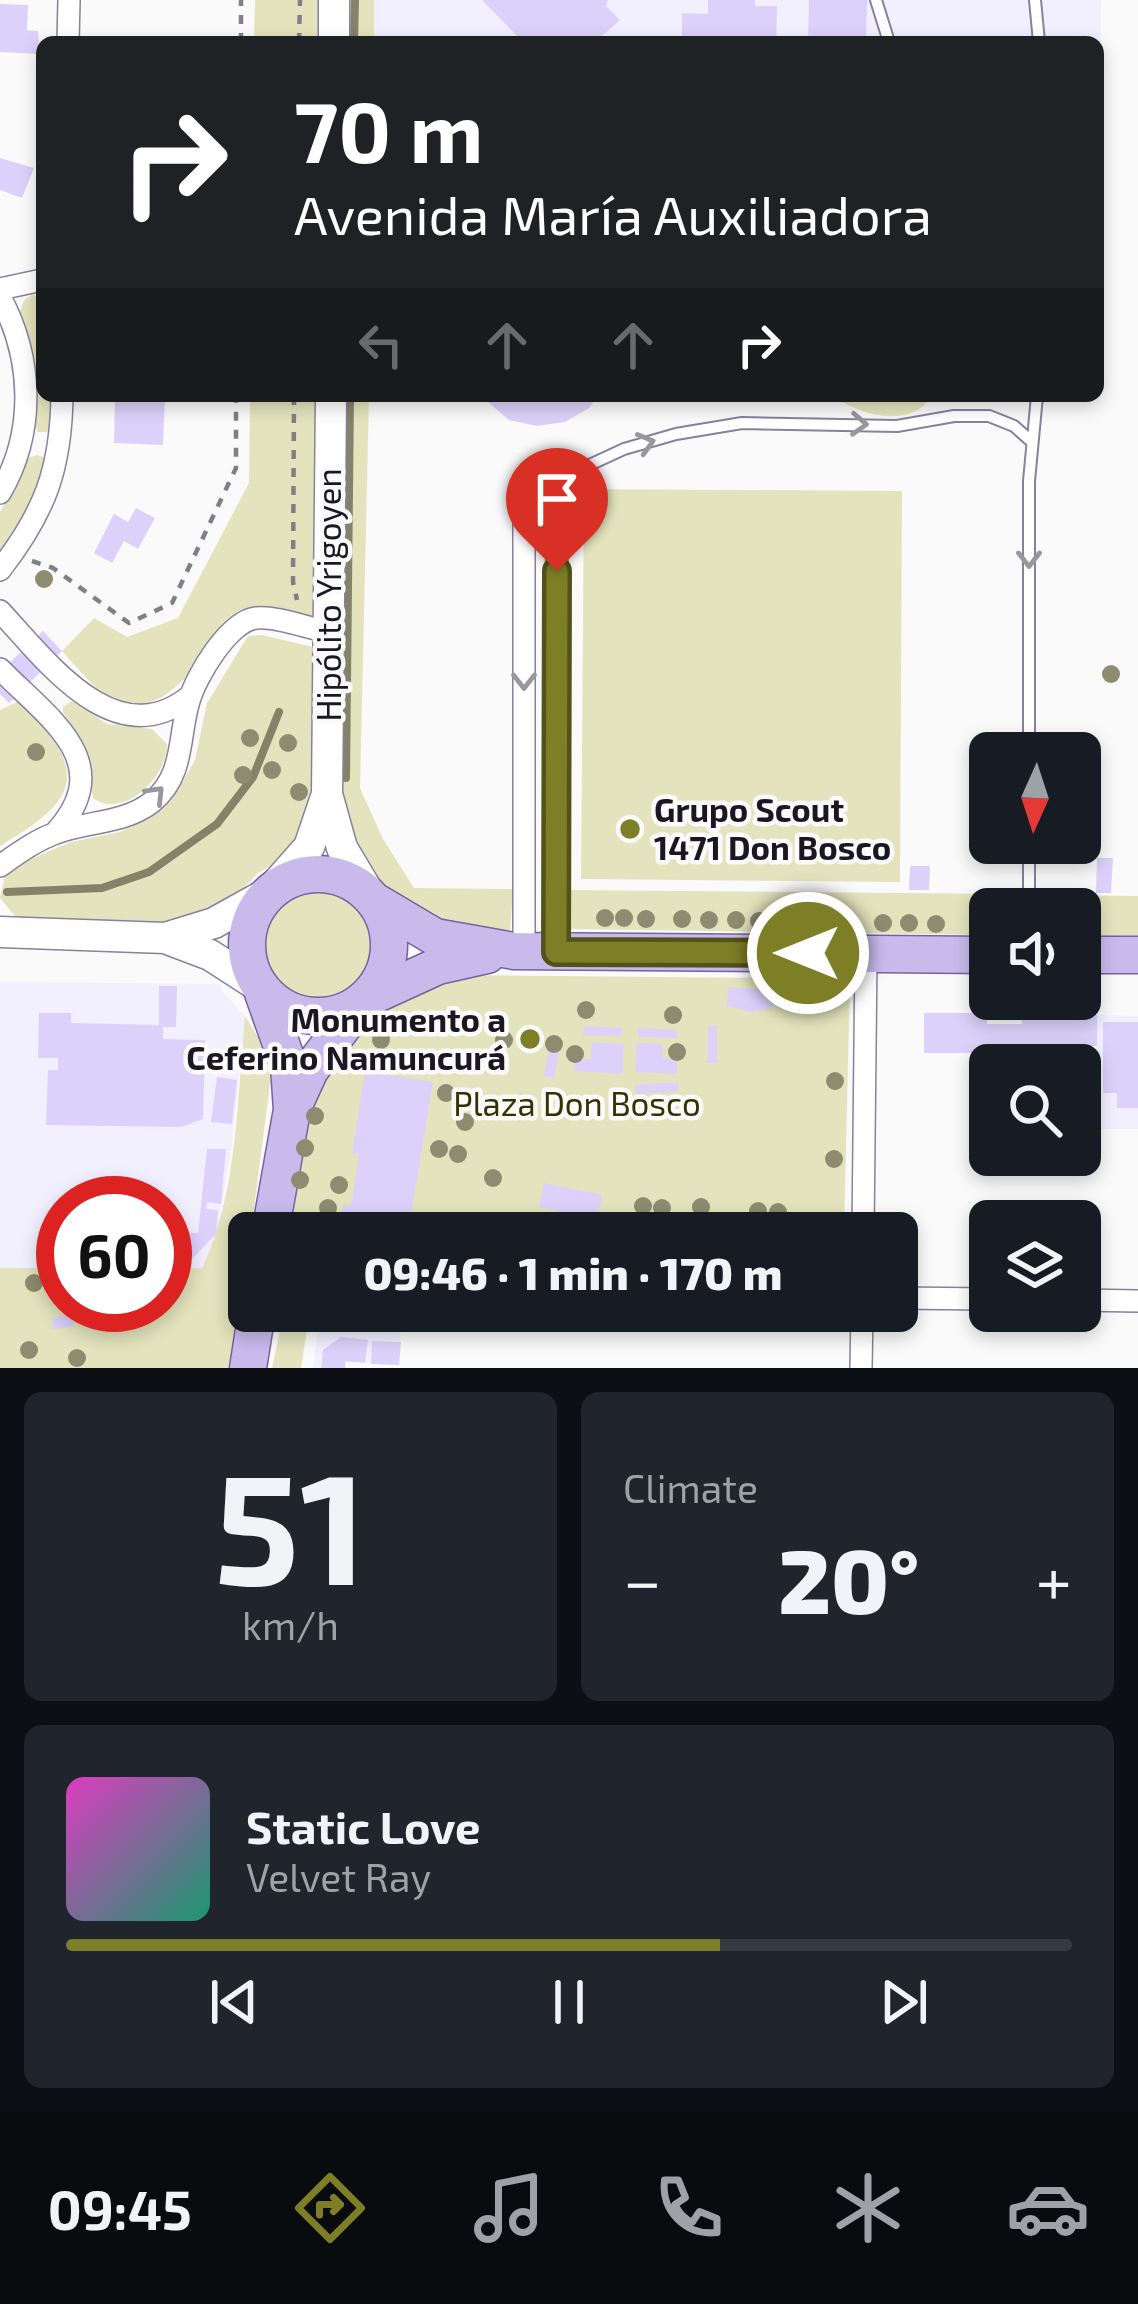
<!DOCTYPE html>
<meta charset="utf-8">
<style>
body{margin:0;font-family:"Exo 2",sans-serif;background:#20242c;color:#f1f3f6;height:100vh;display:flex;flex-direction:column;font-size:45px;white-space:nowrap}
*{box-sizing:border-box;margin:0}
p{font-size:39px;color:#9ea1a6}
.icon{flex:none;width:66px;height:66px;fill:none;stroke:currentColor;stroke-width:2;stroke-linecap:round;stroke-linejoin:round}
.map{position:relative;height:1368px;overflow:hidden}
.sheet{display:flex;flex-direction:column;gap:24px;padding:24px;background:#0d0f14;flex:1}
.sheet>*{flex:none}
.guide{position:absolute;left:36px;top:36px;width:1068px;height:366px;border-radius:18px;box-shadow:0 6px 18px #0003;background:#202124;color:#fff;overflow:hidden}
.needle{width:78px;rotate:183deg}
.tools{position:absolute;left:969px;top:732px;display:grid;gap:24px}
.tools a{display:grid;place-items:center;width:132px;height:132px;border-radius:18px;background:#171b24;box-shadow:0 6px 18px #0003;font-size:60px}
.speed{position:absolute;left:36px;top:1176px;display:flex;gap:24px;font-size:60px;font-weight:700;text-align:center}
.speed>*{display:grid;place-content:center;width:156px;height:156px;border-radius:50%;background:#171b24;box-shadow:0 6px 18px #0003;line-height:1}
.speed .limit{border:18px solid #d22;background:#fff;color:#111}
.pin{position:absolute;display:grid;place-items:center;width:102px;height:102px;color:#fff;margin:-123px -51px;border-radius:50% 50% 50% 0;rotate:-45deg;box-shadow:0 0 12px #0007}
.pin .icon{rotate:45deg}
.me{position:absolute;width:132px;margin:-66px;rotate:270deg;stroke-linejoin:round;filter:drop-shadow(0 0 9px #0008)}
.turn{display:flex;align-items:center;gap:42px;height:252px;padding:0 60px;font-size:54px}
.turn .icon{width:156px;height:156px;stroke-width:2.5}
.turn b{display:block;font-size:84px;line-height:102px}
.lanes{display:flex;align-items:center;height:114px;padding:0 60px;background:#0003;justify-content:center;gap:60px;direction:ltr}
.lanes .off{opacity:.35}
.big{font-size:90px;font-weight:800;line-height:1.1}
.sheet .tile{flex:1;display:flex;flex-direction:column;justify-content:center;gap:18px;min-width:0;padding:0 42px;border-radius:18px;background:#20242c}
.sheet .dial{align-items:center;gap:0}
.dial b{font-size:156px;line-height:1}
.song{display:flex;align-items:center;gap:36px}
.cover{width:144px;height:144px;border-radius:18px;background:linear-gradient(135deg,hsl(310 70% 55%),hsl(160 70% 35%))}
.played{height:12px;border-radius:6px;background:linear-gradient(90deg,#7e7e26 65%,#363941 65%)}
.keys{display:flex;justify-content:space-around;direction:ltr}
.heat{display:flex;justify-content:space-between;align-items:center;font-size:66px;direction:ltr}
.sheet .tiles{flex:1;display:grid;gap:24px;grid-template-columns:1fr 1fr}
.tile:last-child{grid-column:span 2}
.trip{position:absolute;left:228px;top:1212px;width:690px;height:120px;border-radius:18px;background:#171b24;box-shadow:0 6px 18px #0003;font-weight:800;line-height:120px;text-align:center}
.menu{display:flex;height:192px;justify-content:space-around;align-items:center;background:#090b0e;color:#9ea1a6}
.menu .icon{width:84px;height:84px}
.menu .selected{color:#7e7e26}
.menu b{font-size:54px;color:#f1f3f6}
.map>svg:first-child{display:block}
.built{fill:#f2efff}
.green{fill:#e3e4bd}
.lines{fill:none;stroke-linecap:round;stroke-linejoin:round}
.stream{stroke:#83836a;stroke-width:8}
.building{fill:#dcd1fa}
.service-casing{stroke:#88819e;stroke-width:14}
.minor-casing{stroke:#88819e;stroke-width:24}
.secondary-casing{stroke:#88819e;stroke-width:33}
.primary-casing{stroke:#74639e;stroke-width:39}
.path{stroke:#817f85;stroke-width:4.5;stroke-dasharray:9 9;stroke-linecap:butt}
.service{stroke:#fff;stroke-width:10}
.minor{stroke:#fff;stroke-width:21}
.secondary{stroke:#fff;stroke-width:30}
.primary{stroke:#c9baec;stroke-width:36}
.tree{fill:#8d8c70}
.oneway{stroke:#98979c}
.route-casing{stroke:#525219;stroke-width:30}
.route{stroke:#7e7e26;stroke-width:21}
.poi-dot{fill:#7e7e26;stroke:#fafafa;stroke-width:4.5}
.labels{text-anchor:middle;stroke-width:9;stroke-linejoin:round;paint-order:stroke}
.street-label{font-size:33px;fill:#1a1723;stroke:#fafafa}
.poi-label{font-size:33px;font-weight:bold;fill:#1a1723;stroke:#fafafa;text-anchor:start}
.park-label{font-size:33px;fill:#333200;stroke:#fafafa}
</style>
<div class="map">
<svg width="1138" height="1368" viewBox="0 0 1138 1368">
<rect width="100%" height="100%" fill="#fafafa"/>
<path class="built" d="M374 0H1101L1098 291V42H374Z
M0 982 221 984V990L245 1016 232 1144 217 1237 201 1269H165V1203H63V1268H0Z
M1097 1015 1138 1016V1129H1096Z
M319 1322H401L399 1365 346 1361 345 1368H313Z"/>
<path class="green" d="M255 0H320V42H254Z
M346 0H374V42H346Z
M32 295 42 296V396H52V424L47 432H38L34 424 37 393 33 358 20 311 24 300Z
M250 396H317L316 611 313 617H307C287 612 263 602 243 609 221 617 212 638 201 657 180 691 139 724 101 692 87 680 75 665 62 651L94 618 127 637 178 618 249 483Z
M345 396H369L360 788 383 839 414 888 513 889 510 930C442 938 373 900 348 836 333 797 339 723 340 681 342 586 343 491 345 396Z
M832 396H931C910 431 859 414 832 396Z
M37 455 44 457 47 466 18 527 0 552V512L28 458Z
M584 489 902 491 900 882 581 879Z
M262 635 317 648 318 770 309 824 282 860 258 873 224 909 172 927 20 922 0 898 5 876 33 858 71 842 120 832 153 815 179 788 195 760 207 703 248 636Z
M19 701C88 770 84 797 0 846V710Z
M72 701 107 724 152 729 167 744C168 777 123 820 93 798L84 744 63 712V707Z
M561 890 1015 894V909H990V935L568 929 561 925Z
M259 949a58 58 0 1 1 116 0a58 58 0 1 1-116 0Z
M1039 895 1138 896V937L1080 936V909H1039Z
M464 975 850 979 844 1233H285L296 1148 331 1049 411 984Z
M245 1016 273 1061 247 1262 228 1368H0V1268H63V1305H165V1269L202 1268C238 1193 237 1098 245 1016Z
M284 1311H310L301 1368H272Z"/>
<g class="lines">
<path class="stream" d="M354 42 355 0
M346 778 350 396
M7 892 102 888 149 872 217 824 253 777 279 712"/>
</g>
<path class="building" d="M482 0H608L606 6 620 20 602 36 607 42H523Z
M708 0H755V6H777L776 42H682V13L708 14Z
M809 0H867L866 42H808Z
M0 4 28 5 27 30 38 31 40 54 0 52Z
M0 158 34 168 22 198 0 190Z
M115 396H165L163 445 114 443Z
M481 396H598L589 408 565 422 537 426 509 420Z
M136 508 155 518 138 549 124 541 112 563 94 553 114 514 128 522Z
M43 631 62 651 9 703 0 694V672Z
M1097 858H1113L1111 893H1096Z
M910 866H930L929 890H909Z
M159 986H177L176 1027H163V1039L205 1040 203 1119 181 1127 46 1125 48 1070H58V1058H38L39 1013H71V1023L159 1025Z
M728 987 774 990 773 1008 750 1012 727 1006Z
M924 1013H987V1024H1022V1015H1097V1046H1091L1090 1057 1066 1056V1048H1058V1055H1039V1049H1022V1065H986V1053H924Z
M1103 1022H1138V1108H1117V1093H1103Z
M584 1026 623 1028 622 1036 583 1035Z
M708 1026H717V1063H707Z
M638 1028 677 1030V1038L638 1037Z
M592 1042 624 1044 622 1074 574 1071 575 1058 591 1059Z
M637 1043 663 1044V1058L677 1059V1074L635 1072Z
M549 1050 559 1051 554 1078 544 1076Z
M365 1071 433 1082 408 1233 340 1225 343 1205 351 1206 354 1187 359 1154 352 1153Z
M217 1077 237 1080 232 1124 211 1122Z
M678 1082 679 1091 636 1094 635 1085Z
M207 1149H226L221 1204 207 1202 206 1209 218 1210 216 1234 192 1259H165V1233H198Z
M544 1183 602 1195 597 1220 539 1207Z
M435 1213 450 1216 448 1231 432 1229Z
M116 1311 117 1322 96 1324 95 1313Z
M73 1316V1327L53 1329 52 1317Z
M341 1337 368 1340 365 1363 345 1361V1368H321L323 1350Z
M372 1341 401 1342 399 1365 371 1364Z"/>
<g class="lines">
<g class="service-casing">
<path id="service" d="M876 0 889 42
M1035 0 1039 42
M557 480 624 449 676 434 742 423 897 426 954 416H989L1014 426 1032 442
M1029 753V481L1037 396
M1029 909V843"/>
</g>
<g class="minor-casing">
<path id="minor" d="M68 42 69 0
M0 289 42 280
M0 297C33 358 36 432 0 493
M0 570C45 512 61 469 62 396
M0 611C47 662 116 756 190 696
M0 669C48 718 119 762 56 832
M0 866C17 854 36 840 56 833 87 821 124 824 152 802 185 775 178 737 189 701 196 676 229 621 256 618 277 616 307 628 329 632
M524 951V480H557L556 951
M863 1233 866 954
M897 1298 990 1299
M1080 1300 1138 1301
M861 1368 862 1311"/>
</g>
<g class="secondary-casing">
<path id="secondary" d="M334 42V0
M331 396 327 794 342 848 370 895
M272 889 309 847 327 794
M0 932 165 938 214 923 266 894
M165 938 210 955 258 986"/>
</g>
<g class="primary-casing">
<path id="primary" d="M247 945a71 71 0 1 1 142 0a71 71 0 1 1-142 0Z
M376 902 435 937 514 951 990 955
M1080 955H1138
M263 993 289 1066 292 1110 270 1233
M368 998 438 966 487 955
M293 1107 310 1070 360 1004
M248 1368 257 1311"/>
</g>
<path class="path" d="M241 42V0
M299 42 300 0
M294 396 293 582 297 600
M32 561 53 568 129 623 172 603 236 468V396"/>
<use href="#service" class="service"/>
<use href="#minor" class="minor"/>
<use href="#secondary" class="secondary"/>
<use href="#primary" class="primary"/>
</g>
<g class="tree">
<circle cx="44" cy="579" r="9"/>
<circle cx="1111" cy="674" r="9"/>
<circle cx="250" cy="738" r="9"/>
<circle cx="288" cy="743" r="9"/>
<circle cx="36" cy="752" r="9"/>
<circle cx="272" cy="770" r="9"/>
<circle cx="243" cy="775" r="9"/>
<circle cx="299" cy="792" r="9"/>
<circle cx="605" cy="918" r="9"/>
<circle cx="624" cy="918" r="9"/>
<circle cx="646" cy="919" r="9"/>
<circle cx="682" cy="919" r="9"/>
<circle cx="709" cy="920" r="9"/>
<circle cx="736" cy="920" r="9"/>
<circle cx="759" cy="921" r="9"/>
<circle cx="785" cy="921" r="9"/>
<circle cx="807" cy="921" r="9"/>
<circle cx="830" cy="922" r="9"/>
<circle cx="883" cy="923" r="9"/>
<circle cx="909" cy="923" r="9"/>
<circle cx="936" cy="924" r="9"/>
<circle cx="816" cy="998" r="9"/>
<circle cx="586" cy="1010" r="9"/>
<circle cx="673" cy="1015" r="9"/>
<circle cx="395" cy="1027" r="9"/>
<circle cx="381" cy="1040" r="9"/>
<circle cx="504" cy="1040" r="9"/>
<circle cx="554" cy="1044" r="9"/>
<circle cx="677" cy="1052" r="9"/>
<circle cx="575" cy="1054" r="9"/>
<circle cx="835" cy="1081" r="9"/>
<circle cx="446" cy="1093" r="9"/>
<circle cx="633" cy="1109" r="9"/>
<circle cx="315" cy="1116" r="9"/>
<circle cx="465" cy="1122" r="9"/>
<circle cx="305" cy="1148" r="9"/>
<circle cx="439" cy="1149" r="9"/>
<circle cx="458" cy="1154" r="9"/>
<circle cx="834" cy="1159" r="9"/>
<circle cx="493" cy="1178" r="9"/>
<circle cx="300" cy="1180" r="9"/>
<circle cx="339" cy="1185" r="9"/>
<circle cx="643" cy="1206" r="9"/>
<circle cx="701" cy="1207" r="9"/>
<circle cx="328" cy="1208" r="9"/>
<circle cx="662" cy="1208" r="9"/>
<circle cx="758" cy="1211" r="9"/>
<circle cx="778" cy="1212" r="9"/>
<circle cx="34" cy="1283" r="9"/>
<circle cx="29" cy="1350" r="9"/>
<circle cx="77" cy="1358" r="9"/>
</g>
<defs><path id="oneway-chevron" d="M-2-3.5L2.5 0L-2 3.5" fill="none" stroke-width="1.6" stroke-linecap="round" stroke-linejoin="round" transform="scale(3)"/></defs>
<g class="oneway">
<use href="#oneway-chevron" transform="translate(859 424) rotate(3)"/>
<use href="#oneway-chevron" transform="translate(646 443) rotate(-16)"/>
<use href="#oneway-chevron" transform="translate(1029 559) rotate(90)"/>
<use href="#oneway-chevron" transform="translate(524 681) rotate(90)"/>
<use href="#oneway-chevron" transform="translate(156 794) rotate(-46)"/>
</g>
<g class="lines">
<g class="route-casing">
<path id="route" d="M557 571 556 952 808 953"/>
</g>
<use href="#route" class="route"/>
</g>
<g class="poi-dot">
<circle cx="630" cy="829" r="12"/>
<circle cx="530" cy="1039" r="12"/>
</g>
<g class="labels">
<g class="street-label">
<text transform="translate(329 595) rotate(-90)" y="12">Hipólito Yrigoyen</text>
</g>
<g class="poi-label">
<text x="654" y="822">Grupo Scout<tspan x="654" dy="38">1471 Don Bosco</tspan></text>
<text x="506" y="1032" text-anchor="end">Monumento a<tspan x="506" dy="38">Ceferino Namuncurá</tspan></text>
</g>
<g class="park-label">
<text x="577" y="1116">Plaza Don Bosco</text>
</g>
</g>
</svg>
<div class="tools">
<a><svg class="needle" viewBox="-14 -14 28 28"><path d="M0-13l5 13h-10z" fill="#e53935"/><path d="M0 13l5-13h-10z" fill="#9ea1a6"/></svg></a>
<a><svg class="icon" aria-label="sound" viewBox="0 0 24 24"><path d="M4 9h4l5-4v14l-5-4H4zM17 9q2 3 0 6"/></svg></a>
<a><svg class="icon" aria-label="search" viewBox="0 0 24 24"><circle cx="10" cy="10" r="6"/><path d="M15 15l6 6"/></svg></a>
<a><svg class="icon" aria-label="layers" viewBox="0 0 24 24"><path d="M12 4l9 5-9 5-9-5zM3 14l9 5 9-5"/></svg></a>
</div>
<div class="speed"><div class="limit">60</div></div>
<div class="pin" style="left:557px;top:571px;background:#d93025"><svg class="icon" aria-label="arrive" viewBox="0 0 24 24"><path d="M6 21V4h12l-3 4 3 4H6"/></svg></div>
<svg class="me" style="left:808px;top:953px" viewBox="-20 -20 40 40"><circle r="17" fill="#7e7e26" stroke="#fff" stroke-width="3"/><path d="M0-11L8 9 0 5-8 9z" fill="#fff"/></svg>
<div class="trip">09:46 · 1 min · 170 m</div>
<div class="guide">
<div class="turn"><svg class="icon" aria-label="right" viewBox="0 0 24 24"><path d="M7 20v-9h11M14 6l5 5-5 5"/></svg><div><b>70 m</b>Avenida María Auxiliadora</div></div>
<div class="lanes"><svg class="icon off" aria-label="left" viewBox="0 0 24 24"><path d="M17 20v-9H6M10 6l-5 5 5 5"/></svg><svg class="icon off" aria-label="ahead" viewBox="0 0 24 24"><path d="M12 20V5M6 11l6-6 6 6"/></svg><svg class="icon off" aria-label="ahead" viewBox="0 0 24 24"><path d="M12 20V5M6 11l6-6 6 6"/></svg><svg class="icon" aria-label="right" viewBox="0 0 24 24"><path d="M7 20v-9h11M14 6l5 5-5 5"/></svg></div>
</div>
</div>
<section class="sheet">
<div class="tiles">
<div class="tile dial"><b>51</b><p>km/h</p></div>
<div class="tile"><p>Climate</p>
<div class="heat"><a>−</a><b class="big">20°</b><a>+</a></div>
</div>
<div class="tile">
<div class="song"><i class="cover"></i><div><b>Static Love</b><p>Velvet Ray</p></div></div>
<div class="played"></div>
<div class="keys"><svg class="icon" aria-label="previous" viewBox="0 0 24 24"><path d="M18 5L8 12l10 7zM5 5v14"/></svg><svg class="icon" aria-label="pause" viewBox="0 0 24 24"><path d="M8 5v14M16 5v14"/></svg><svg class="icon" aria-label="next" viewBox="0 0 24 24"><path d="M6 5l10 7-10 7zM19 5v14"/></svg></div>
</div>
</div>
</section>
<nav class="menu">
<b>09:45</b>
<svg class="icon selected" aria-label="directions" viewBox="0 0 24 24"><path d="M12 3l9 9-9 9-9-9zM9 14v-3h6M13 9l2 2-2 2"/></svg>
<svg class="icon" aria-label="music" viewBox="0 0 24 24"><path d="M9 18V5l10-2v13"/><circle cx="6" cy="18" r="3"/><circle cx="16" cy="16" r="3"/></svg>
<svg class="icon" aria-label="phone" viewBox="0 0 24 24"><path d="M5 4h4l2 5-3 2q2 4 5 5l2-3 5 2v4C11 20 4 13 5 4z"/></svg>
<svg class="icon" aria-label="climate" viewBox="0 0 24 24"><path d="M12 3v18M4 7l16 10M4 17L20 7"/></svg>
<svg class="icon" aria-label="car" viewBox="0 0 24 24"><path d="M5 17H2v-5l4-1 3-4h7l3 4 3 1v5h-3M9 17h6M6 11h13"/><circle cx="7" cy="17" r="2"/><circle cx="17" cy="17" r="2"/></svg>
</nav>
